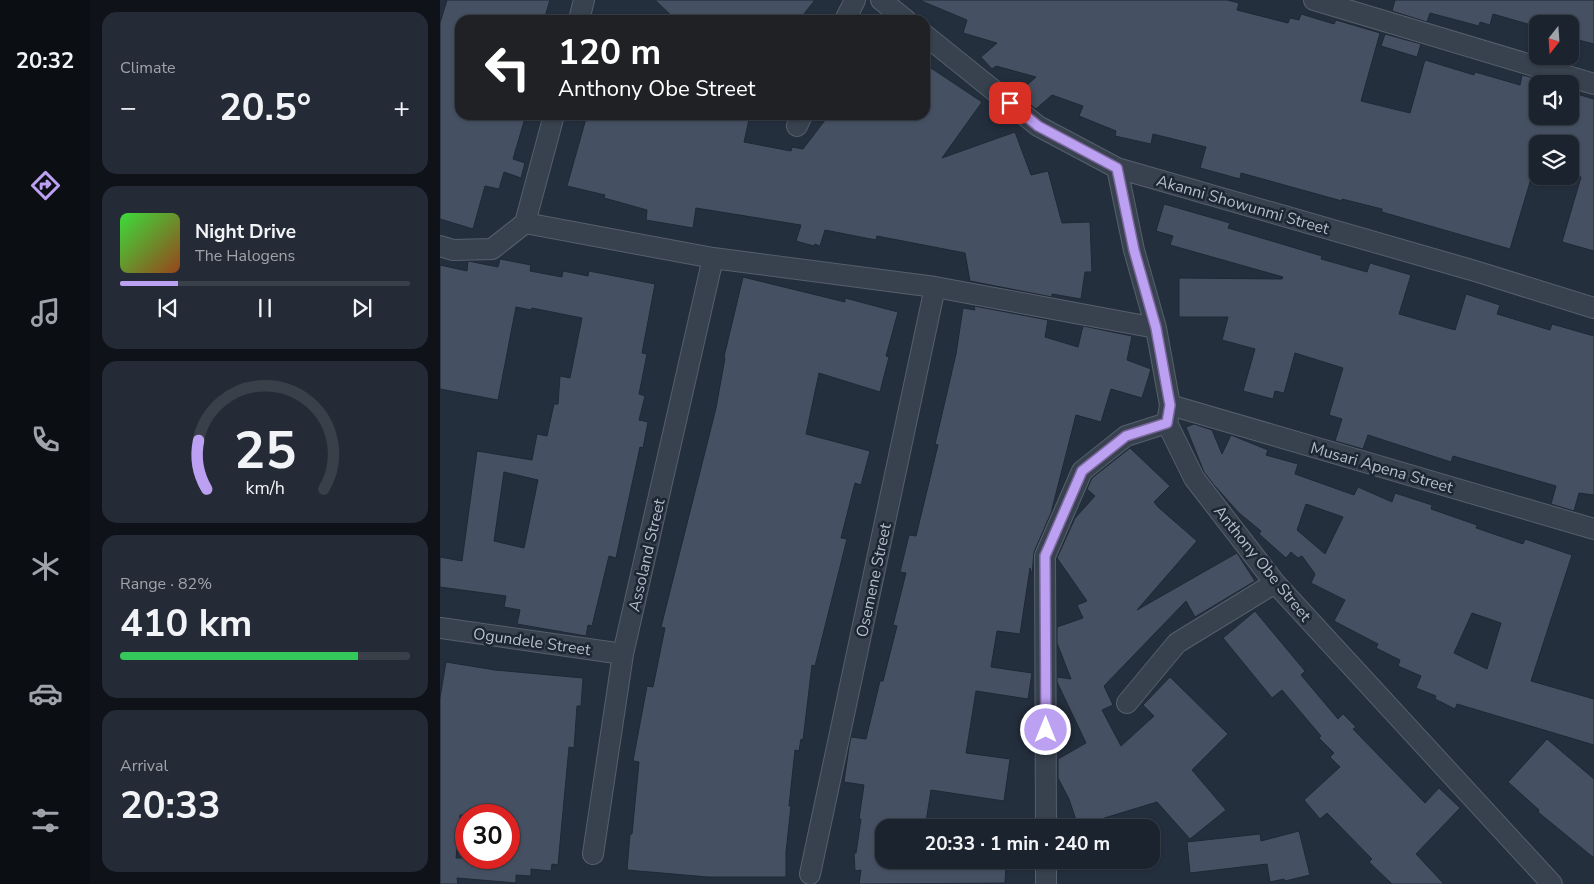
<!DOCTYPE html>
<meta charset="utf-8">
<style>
body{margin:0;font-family:"Nunito Sans",sans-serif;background:#242b36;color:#f1f3f6;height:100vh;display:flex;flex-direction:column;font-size:19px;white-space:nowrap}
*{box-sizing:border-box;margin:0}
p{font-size:16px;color:#a0a4aa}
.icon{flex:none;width:28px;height:28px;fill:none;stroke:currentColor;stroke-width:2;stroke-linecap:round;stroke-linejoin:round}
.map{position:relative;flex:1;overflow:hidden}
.side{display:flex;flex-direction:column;gap:12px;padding:12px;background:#0f1319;width:350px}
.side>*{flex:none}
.hud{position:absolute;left:15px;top:15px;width:475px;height:105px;border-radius:15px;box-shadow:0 1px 4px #0004,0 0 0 1px #39404a;background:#202124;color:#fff;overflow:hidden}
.needle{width:32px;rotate:197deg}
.controls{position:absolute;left:1089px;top:15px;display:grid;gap:10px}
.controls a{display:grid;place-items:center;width:50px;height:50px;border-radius:10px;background:#1b232e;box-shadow:0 1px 4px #0004,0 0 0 1px #39404a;font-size:25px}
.speed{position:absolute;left:15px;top:804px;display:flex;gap:10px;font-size:25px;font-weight:700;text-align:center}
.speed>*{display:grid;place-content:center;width:65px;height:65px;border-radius:50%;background:#1b232e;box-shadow:0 1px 4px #0004,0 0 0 1px #39404a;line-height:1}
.speed .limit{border:8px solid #d22;background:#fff;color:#111}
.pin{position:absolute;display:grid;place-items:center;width:42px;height:42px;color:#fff;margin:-21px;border-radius:10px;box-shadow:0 2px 8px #0006}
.me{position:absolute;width:55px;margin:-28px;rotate:0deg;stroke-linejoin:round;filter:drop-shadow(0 0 4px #0008)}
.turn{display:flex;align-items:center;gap:18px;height:105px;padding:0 20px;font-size:22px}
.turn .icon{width:65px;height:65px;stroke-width:2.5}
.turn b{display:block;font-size:35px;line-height:42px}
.big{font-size:38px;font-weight:700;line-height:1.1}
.side .tile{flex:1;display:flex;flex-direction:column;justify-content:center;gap:8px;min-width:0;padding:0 18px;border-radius:15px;background:#242b36}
.side .dial{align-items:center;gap:0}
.dial svg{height:130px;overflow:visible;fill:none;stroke:#39404a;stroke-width:7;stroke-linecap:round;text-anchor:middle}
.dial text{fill:#f1f3f6;stroke:none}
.song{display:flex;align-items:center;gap:15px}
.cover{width:60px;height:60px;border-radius:8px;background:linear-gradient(135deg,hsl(120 70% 55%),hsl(20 70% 35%))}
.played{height:5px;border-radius:2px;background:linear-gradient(90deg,#bca0f2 20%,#39404a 20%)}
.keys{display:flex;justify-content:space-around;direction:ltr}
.heat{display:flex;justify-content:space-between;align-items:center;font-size:28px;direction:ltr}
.charge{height:8px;border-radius:4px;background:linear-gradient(90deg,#34c759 82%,#39404a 0)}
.trip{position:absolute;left:435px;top:819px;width:285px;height:50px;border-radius:15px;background:#1b232e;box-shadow:0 1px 4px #0004,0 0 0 1px #39404a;font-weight:700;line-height:50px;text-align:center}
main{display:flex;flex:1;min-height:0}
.dock{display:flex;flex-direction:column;width:90px;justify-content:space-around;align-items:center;background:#0b0e12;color:#a0a4aa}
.dock .icon{width:35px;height:35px}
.dock .current{color:#bca0f2}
.dock b{font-size:22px;color:#f1f3f6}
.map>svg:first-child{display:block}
.building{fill:#455162;stroke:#1f2835;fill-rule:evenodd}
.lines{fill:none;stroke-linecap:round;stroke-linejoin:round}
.minor-casing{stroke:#565f6c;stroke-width:22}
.minor{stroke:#38414e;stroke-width:20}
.route-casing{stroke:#7a689d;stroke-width:12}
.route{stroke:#bca0f2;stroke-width:9}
.labels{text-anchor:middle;stroke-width:5;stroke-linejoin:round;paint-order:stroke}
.street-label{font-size:16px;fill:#b4bcc9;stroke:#1d2633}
</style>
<main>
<nav class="dock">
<b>20:32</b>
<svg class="icon current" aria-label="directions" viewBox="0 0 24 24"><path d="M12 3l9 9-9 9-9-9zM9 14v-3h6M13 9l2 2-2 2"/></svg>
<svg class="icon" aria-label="music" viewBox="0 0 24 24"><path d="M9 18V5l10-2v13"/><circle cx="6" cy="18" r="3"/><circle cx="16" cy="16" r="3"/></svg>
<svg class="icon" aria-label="phone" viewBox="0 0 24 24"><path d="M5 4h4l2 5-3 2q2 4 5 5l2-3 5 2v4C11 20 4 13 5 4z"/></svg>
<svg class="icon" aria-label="climate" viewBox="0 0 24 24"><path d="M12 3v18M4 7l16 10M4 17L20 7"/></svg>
<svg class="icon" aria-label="car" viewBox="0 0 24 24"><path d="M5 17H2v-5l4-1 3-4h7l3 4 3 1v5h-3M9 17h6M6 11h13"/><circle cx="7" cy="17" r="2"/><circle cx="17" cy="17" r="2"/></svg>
<svg class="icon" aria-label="filters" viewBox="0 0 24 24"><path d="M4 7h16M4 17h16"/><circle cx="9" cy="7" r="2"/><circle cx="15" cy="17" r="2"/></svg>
</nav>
<section class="side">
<div class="tile"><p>Climate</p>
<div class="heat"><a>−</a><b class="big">20.5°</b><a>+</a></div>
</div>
<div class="tile">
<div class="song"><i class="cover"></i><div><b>Night Drive</b><p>The Halogens</p></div></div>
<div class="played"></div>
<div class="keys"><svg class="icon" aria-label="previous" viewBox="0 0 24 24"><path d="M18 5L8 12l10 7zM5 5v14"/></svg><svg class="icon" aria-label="pause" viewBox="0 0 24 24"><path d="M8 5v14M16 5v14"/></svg><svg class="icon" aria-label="next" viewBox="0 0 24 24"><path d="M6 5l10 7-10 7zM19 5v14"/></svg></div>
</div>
<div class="tile dial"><svg viewBox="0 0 100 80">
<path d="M14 69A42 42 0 1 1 86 69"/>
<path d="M14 69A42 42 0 0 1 9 39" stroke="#bca0f2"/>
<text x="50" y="56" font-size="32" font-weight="700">25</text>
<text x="50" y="72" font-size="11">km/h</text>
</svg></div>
<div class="tile"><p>Range · 82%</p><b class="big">410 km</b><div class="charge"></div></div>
<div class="tile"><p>Arrival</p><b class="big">20:33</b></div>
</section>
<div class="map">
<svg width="1154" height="884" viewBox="0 0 1154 884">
<rect width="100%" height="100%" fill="#242f3e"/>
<path class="building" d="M7 0H110L104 20H20V115H77L85 118 73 159 85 163 81 178 64 172 59 189 45 186 33 229 0 219V23Z
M215 0H375L359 20H236Z
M479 0H787L799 3 797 10 848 23 850 18 859 20 861 14 894 24 896 20 940 33 921 101 970 113 985 60 1034 75 1035 72 1080 85 1082 75 1098 79V116H1130V92L1154 99V251L1122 242 1141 177 1130 174V144H1098V174L1093 172 1070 249 942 212V209L902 199V201L801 173 800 179 760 168 766 147 713 134 711 144 675 136 676 131 639 116 643 106 612 95 596 109 577 94 596 77 556 66 552 69 541 57 557 43 523 33 527 20Z
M955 0H1154V44L1130 38V24H1098V27L1053 14 1050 25 1040 22 1039 26 990 13 987 22 952 11Z
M945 34 981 44 977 57 941 46Z
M1090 36 1098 37V55L1087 51Z
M485 64 542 102 502 158 575 132 591 175 608 171 622 223 650 222 652 272H645L641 299 612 294V297L530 281 525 253 437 236 436 240 385 230 380 246 375 244 374 246 356 241 361 225 256 208 253 228 206 220 207 210 164 198 165 195 127 186 147 115H310L304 142 351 151 352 147 363 149 389 115H485Z
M724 204 790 223 788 228 882 256 881 259 927 272 930 263 971 275 959 314 1015 330 1026 294 1060 305 1057 314 1110 330 1112 324 1154 336V495L1139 493 1134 511 1111 504 1116 486 1013 456 1011 462 928 435 923 449 895 441 902 419 889 415 903 368 855 353 844 393 835 391 833 399 803 391 815 349 782 340 788 317H739V278L842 279 843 277 730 245 733 236 716 231Z
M60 259 91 265 90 271 122 277 123 271 148 276 149 271 215 284 202 353 207 354 199 394 205 396 199 420 208 422 203 448 200 447 176 558 169 556 152 626 148 625 146 636 77 624 80 610 64 607 66 596 0 587V557L22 561 37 451 92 460 97 434 107 436 114 404H118L120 376 130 378 142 318 92 308 91 310 76 307 58 400 0 389V265L27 271 28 261 58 267ZM64 472 98 480 84 548 54 541Z
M303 277 405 302V298L458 312 446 356 449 357 440 392 379 373 366 434 430 451 421 485 415 483 401 538 407 539 375 666 372 665 363 740 361 739 359 751 355 750 349 806H351L346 852V877H268L187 870 190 834H192L199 762 193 761 207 686 213 687 225 628 221 627 276 408 285 358 284 357Z
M534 306 608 320 605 337 638 347 643 326 692 336 687 360 711 369 702 398 671 389 661 422 636 415 611 513 594 552 592 575 590 568 580 634 557 631 551 667 592 673 588 699 536 691 526 753 570 759 564 801 491 790 485 828 444 823V860H473V864L566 866 565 883 419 884 421 870 415 871 414 853H416L421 819H419L424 785 404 782 409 747 411 737 426 739 440 681H443L457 626 453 625 466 573 460 572 469 535 476 536 498 445 495 444 516 354 523 308 535 310Z
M754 424 772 430 782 454 791 435 828 450 826 455 858 464 855 474 914 495 918 487 952 502 955 493 992 505 991 509 1037 525 1036 528 1083 544 1085 539 1132 555 1091 681 1154 699V745L1017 704 1015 709 995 699 996 696 976 688 981 676 958 666 960 660 936 648 938 644 894 621 905 600 871 583 875 574 862 556 858 558 851 552 846 558 819 534 821 531 799 513 774 485 764 472 746 427ZM866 504 903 517 885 554 857 530ZM1032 613 1061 623 1047 669 1014 653Z
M690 448 730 486 714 502 718 507 757 541 697 610 797 553 815 581 755 617 746 601 664 686 673 705 662 710 681 746 714 716 703 705 730 677 788 734 752 770 786 810 750 839 717 802 638 826 629 799 618 778V759L646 743 617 682V677L631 679 617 643V627L643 618 637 605 647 601 617 558 635 518 655 496 647 489 652 478Z
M815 611 865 671 861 675 898 719 903 714 916 727 913 729 985 803 999 788 1020 808 976 854 1004 884H952L929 862 932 859 887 813 880 819 864 800 900 767 890 757 894 753 879 738 881 736 842 690 832 698 783 638Z
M6 662 55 670 143 678 141 706H137L134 748 129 747 118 865 112 864 111 871 91 869V876L76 875V883L17 878 18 884H0V698ZM20 815H69V858H16Z
M1107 739 1154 779V858L1098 812 1099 810 1068 782Z
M859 831 870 875 845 881 844 879 830 882 827 864 750 873 747 842 820 834 821 841Z"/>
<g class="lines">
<g class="minor-casing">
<path id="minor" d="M441 0 466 20
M874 0 1154 84
M139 20 144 0
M405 20 415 0
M485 35 598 126 677 168 1035 271 1154 308
M357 126 362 115
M677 168 694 250 716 328 730 405 727 423 754 478 835 583 1112 884
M85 223 114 115
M0 246 13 250 52 249 85 223 273 258 495 287 716 328
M730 405 1154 529
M0 628 183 654
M687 703 737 643 835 583
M606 828 605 556 642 471 686 436 727 423
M153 854 183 654 273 258
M606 860V883
M370 874 495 287"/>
</g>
<use href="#minor" class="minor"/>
</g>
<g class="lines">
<g class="route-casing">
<path id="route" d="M570 103 598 126 677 168 694 250 716 328 730 405 727 423 686 436 642 471 605 556 606 730"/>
</g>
<use href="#route" class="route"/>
</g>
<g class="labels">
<g class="street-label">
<text transform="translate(803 204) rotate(16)" y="6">Akanni Showunmi Street</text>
<text transform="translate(942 467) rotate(16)" y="6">Musari Apena Street</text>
<text transform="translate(206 555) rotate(-77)" y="6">Assoland Street</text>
<text transform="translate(823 563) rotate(51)" y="6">Anthony Obe Street</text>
<text transform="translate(433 580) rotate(-78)" y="6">Osemene Street</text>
<text transform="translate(92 641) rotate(8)" y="6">Ogundele Street</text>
</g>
</g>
</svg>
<div class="controls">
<a><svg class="needle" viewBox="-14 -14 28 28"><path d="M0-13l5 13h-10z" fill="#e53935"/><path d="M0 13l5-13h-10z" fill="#a0a4aa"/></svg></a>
<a><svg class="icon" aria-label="sound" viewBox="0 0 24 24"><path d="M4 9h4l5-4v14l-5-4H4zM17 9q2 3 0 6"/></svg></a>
<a><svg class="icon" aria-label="layers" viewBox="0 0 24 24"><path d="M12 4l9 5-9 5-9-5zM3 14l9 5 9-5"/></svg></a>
</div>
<div class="speed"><div class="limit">30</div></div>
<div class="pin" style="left:570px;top:103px;background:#d93025"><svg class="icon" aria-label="arrive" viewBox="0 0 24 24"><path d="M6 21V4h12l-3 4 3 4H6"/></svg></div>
<svg class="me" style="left:606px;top:730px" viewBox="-20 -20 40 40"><circle r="17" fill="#bca0f2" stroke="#fff" stroke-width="3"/><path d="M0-11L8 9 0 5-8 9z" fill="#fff"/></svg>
<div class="trip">20:33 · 1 min · 240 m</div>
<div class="hud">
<div class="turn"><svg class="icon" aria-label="left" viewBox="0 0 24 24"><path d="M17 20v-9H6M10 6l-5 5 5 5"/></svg><div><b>120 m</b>Anthony Obe Street</div></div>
</div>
</div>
</main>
